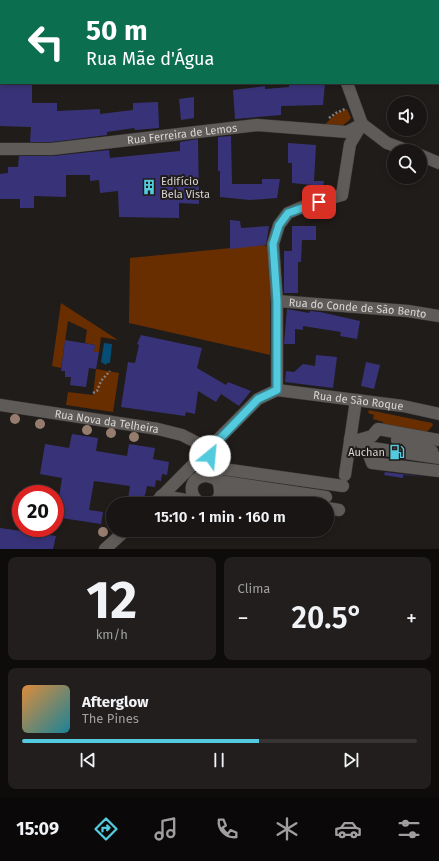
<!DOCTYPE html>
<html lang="pt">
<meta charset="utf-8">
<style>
body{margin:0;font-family:"Fira Sans",sans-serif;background:#211e1d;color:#f1f3f6;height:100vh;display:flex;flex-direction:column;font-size:15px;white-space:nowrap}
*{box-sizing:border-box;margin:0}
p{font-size:13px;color:#9f9fa0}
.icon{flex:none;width:22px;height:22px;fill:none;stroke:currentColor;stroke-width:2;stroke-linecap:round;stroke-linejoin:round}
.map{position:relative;height:549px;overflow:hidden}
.details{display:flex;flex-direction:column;gap:8px;padding:8px;background:#0d0c0b;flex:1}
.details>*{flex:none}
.top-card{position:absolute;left:0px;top:0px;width:439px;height:84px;box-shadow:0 2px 6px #0003,0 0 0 1px #363434;background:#0b6e4f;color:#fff;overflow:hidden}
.controls{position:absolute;left:387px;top:96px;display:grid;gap:8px}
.controls a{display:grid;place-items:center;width:40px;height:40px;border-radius:50%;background:#181514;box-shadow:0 2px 6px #0003,0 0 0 1px #363434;font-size:20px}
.speed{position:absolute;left:12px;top:485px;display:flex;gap:8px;font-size:20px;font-weight:700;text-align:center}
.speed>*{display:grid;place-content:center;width:52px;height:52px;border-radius:50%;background:#181514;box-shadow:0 2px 6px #0003,0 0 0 1px #363434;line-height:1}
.speed .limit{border:6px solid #d22;background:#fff;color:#111}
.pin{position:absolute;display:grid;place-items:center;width:34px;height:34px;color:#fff;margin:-17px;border-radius:8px;box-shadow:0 2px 6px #0006}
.me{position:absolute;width:44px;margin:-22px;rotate:28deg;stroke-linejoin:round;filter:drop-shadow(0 0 3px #0008)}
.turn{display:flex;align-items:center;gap:14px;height:84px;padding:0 20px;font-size:18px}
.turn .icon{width:52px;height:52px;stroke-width:2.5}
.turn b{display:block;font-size:28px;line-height:34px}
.big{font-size:30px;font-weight:600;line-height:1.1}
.details .card{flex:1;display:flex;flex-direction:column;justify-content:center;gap:6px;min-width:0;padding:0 14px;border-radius:8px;background:#211e1d}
.details .dial{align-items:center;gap:0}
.dial b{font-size:52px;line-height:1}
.song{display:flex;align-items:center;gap:12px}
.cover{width:48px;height:48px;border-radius:6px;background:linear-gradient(135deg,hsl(30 70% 55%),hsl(190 70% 35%))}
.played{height:4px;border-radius:2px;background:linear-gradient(90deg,#54cade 60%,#363434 60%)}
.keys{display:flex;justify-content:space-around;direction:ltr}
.heat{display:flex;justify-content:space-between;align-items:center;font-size:22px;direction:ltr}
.details .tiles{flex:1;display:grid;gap:8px;grid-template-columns:1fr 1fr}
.card:last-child{grid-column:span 2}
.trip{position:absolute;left:106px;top:497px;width:228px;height:40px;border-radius:20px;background:#181514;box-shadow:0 2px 6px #0003,0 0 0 1px #363434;font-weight:600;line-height:40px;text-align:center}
.dock{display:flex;height:64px;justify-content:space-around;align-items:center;background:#0a0808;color:#9f9fa0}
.dock .icon{width:28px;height:28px}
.dock .current{color:#54cade}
.dock b{font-size:18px;color:#f1f3f6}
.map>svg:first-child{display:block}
.green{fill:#692e00}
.water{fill:#054d74}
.building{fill:#383378}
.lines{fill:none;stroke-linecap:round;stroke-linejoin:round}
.minor-casing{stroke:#3b3937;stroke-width:13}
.path{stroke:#827f7d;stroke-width:2.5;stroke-dasharray:2 2;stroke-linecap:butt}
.minor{stroke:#5f5b58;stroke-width:12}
.tree{fill:#957c6e}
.route-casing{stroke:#378390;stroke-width:10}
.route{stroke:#54cade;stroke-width:7}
.labels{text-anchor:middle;stroke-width:4;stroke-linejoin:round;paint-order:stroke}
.street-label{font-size:11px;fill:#d8d6d4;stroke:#201c1a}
.poi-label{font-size:11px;fill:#d8d6d4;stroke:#201c1a;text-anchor:start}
</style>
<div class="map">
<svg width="439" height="549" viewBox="0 0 439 549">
<rect width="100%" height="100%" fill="#201c1a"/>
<path class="green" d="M87 0H194L86 1Z
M347 109 351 118C342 129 335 127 322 127L336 114Z
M261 245 270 246V355L129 323 130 258Z
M61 303 118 340 101 337 99 352H94L95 345 85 343 87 330 68 321 61 368 52 366Z
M96 369 119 373 113 412 66 405 68 392 93 395Z
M369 410 432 423 433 425 427 432 383 425V422L373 419 374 415 368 413Z"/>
<path class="water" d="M104 343 112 344 110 363H107L106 365 101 362Z"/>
<path class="building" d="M32 83V103H57V111L100 109V114L133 110V103L158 102 159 128 135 130 134 128 107 132V135L52 142H30L31 127 0 126V84Z
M289 83H325L323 105 281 106V115L235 119 233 90 265 86V89L289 87Z
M194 97V118L181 120 179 99Z
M231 136 232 184H262V179H280L277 198 250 200 220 197V171H218V137Z
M198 139 199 204 179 203V218L119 217 118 191 100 193 99 180 90 181V175H66V197L34 196V208H20V199H0V174L8 173V167H18L19 156H53L109 150 110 158 180 151V142Z
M288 143 316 145 314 181H324L323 187H332V190L313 196 312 185 292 183V163H288Z
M230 220 240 221 241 228 269 226 266 245 230 249Z
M292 226H316V240H302L301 262H298V293H284V251H292Z
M287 309 309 313 310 311 320 312 360 321 357 339 340 336 341 332 303 326V330L295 329V344H284Z
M141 335 202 348 197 368 226 385 228 382 251 391 239 406 221 394 216 402 198 391 195 414 186 412 185 416 121 407 128 362 135 363 139 345 137 344Z
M65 340 95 345 94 352H99L96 369 89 368 86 387 70 385 71 377H65V371H61Z
M316 355 337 357 333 388 285 382 286 371 294 372 303 364 315 366Z
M366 362 380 365 374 389 361 386Z
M72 434 98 438 96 451 127 456 129 444 155 448 153 459 169 462 167 475 162 474 161 481 156 480 155 487 147 486 145 495 140 501 128 499 130 486 94 481 89 510 103 512 101 524 55 517V504H58L62 478 40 474 45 444 69 448Z
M385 472 425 477 403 475V478L384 475Z
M0 528 56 536 53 549H0Z"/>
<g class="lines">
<g class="minor-casing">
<g id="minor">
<path d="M319 0V1"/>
<path d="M9 1V0"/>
<path d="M0 6H1"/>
<path d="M347 83 362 124"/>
<path d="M362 124 387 143 409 151"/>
<path id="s1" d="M0 149H52L257 125 347 132 362 124"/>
<path d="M420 155 439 163"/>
<path id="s2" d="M277 301 408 311 439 316"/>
<path d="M277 390V301L273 244 279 225 288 213 307 205 342 195 350 144 362 124"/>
<path id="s3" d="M277 390 403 406 439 414"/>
<path id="s4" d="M0 405 158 429 182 435 209 449"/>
<path d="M350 439 358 440 366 447 439 458"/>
<path d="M358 440 372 436 378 429 439 440"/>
<path d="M397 440 412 443 432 451"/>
<path d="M366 447 372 463 439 471"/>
<path d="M209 449C211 461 216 469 218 481L326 497"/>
<path d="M216 468 343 486"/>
<path d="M345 475 356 400"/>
<path d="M220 492 301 504"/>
<path d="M161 496C168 497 174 498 181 499 198 502 228 512 218 481 198 466 181 489 200 503"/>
<path d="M154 504 258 399 277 390"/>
<path d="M327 508 339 510"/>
<path d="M105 549 126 530"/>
</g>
</g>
<path class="path" d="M329 118 336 113 345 109
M93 393 97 391 101 381 110 371"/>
<use href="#minor" class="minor"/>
</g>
<g class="tree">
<circle cx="15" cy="419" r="5"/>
<circle cx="40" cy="424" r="5"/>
<circle cx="87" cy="430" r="5"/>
<circle cx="111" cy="433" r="5"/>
<circle cx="134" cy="437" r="5"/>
<circle cx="103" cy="532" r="5"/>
</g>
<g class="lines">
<g class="route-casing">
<path id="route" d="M210 456 209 450 258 399 277 390V301L273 244 279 225 288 213 319 202"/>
</g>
<use href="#route" class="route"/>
</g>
<defs>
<g id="building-bare" transform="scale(1.2)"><path d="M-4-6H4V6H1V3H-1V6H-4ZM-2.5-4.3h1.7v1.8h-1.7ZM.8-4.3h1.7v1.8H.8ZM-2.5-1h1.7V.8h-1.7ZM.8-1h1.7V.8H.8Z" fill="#54cade" stroke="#201c1a" stroke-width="2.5" paint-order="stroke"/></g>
<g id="fuel-bare" transform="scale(1.2)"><path d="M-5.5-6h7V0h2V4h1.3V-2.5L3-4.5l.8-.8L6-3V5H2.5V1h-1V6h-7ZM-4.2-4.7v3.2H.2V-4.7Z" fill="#54cade" stroke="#201c1a" stroke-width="2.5" paint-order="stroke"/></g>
</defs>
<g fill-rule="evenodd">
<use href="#building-bare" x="149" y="187"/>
<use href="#fuel-bare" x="397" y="452"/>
</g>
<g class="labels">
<g class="street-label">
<text dy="4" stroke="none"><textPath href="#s1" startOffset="183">Rua Ferreira de Lemos</textPath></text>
<text dy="4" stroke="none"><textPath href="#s2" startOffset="81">Rua do Conde de São Bento</textPath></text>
<text dy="4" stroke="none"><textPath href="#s3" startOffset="82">Rua de São Roque</textPath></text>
<text dy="4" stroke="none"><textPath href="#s4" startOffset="108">Rua Nova da Telheira</textPath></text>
</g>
<g class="poi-label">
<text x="161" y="185">Edifício<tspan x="161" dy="13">Bela Vista</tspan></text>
<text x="385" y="456" text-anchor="end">Auchan</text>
</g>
</g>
</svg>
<div class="controls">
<a><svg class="icon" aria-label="sound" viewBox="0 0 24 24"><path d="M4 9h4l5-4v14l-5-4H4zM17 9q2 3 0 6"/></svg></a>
<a><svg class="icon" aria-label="search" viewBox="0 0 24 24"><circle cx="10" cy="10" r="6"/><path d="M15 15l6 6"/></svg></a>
</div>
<div class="speed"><div class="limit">20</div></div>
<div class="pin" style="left:319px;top:202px;background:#d93025"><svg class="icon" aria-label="arrive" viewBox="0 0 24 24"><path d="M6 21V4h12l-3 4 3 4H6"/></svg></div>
<svg class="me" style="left:210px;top:456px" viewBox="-20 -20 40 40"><circle r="19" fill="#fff"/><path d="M0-13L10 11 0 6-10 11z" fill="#54cade"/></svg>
<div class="trip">15:10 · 1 min · 160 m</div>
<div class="top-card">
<div class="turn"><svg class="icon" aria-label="left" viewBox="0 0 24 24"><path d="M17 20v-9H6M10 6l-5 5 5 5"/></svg><div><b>50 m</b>Rua Mãe d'Água</div></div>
</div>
</div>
<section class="details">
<div class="tiles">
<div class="card dial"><b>12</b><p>km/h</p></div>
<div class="card"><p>Clima</p>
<div class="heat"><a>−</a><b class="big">20.5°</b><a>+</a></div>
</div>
<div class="card">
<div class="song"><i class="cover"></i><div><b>Afterglow</b><p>The Pines</p></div></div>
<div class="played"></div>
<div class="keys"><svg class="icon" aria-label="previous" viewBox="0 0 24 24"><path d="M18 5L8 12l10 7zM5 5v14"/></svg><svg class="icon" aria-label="pause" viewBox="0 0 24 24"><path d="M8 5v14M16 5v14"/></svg><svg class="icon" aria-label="next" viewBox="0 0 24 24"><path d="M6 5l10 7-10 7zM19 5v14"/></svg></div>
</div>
</div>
</section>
<nav class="dock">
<b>15:09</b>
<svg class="icon current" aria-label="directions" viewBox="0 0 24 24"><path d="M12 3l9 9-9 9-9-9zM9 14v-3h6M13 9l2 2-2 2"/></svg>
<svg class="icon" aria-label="music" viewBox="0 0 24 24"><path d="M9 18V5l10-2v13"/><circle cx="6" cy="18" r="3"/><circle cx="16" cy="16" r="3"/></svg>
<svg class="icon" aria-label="phone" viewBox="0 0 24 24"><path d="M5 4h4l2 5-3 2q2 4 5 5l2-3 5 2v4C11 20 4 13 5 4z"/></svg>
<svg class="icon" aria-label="climate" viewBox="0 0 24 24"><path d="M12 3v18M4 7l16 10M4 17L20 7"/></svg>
<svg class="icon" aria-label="car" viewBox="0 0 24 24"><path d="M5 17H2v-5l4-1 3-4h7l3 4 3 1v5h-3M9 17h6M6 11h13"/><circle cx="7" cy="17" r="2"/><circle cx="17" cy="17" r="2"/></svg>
<svg class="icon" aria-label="filters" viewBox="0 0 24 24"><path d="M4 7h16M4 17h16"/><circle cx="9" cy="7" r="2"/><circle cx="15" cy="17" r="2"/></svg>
</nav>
